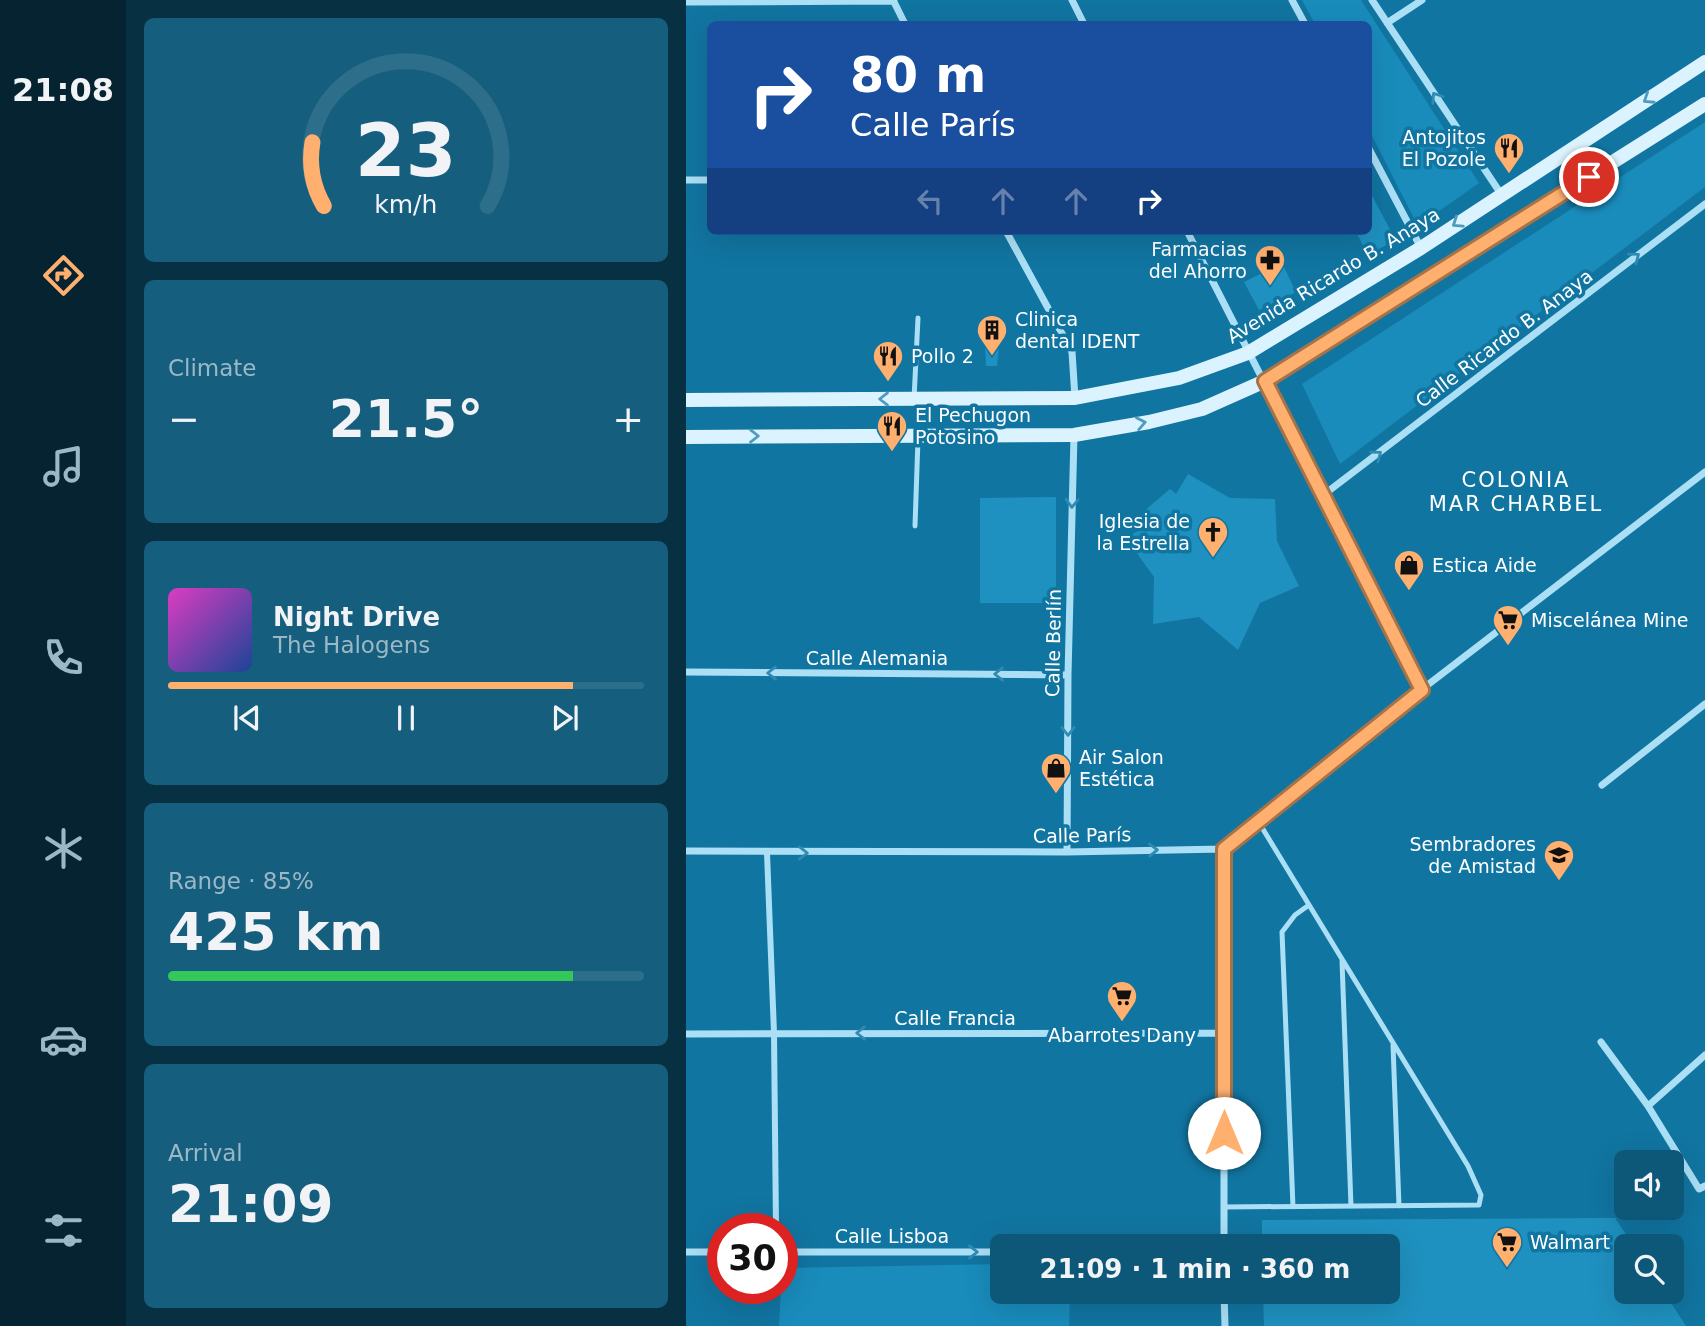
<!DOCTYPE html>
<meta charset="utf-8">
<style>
body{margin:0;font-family:"DejaVu Sans",sans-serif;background:#165e7e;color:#f1f3f6;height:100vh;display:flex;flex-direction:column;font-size:26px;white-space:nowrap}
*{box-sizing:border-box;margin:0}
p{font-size:23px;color:#9ab8c6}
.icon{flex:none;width:38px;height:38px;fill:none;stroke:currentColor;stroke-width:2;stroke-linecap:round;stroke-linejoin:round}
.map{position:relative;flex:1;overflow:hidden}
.drawer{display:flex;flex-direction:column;gap:18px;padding:18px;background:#073043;width:560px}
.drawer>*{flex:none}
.top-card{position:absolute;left:21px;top:21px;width:665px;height:214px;border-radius:10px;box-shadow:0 7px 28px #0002;background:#1a4fa0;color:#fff;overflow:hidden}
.buttons{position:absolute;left:928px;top:1150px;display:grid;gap:14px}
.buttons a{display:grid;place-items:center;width:70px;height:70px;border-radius:10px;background:#0d5879;box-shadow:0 7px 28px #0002;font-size:35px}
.speed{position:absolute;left:21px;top:1213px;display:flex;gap:14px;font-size:35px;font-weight:700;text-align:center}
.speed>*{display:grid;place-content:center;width:91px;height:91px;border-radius:50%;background:#0d5879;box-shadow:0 7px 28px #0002;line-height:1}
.speed .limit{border:10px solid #d22;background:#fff;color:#111}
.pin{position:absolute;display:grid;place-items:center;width:60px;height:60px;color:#fff;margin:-30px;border:4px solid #fff;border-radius:50%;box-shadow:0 2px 7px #0007}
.me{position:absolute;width:77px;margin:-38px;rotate:0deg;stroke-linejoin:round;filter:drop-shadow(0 0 5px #0008)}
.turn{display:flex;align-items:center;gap:24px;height:147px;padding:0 28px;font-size:32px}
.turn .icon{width:91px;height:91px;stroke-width:2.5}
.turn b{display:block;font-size:49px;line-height:60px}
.lanes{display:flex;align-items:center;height:66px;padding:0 28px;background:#0003;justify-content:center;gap:35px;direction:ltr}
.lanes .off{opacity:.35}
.big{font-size:52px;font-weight:700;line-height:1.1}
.drawer .widget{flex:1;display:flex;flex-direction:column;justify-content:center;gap:10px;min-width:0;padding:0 24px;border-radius:10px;background:#165e7e}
.drawer .dial{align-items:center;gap:0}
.dial svg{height:182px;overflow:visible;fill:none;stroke:#2d6e8a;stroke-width:7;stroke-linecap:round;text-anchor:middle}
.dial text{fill:#f1f3f6;stroke:none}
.song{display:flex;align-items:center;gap:21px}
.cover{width:84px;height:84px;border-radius:10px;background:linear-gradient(135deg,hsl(310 70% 55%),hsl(220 70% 35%))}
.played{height:7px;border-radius:4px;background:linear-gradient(90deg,#ffb06f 85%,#2d6e8a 85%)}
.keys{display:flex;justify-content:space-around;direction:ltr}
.heat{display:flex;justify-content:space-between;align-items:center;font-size:38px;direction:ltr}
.charge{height:10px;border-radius:5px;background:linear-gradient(90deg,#34c759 85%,#2d6e8a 0)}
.trip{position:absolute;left:304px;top:1234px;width:410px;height:70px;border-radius:10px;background:#0d5879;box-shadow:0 7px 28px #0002;font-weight:700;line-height:70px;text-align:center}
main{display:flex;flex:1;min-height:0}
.tabs{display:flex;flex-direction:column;width:126px;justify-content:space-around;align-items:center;background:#052330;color:#9ab8c6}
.tabs .icon{width:49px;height:49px}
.tabs .current{color:#ffb06f}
.tabs b{font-size:32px;color:#f1f3f6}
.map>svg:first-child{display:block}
.green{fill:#198cbc}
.building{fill:#1f91c0}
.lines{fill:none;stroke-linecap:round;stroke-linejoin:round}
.service{stroke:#abdff5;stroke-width:5}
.pedestrian{stroke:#abdff5;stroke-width:6}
.minor{stroke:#abdff5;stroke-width:7}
.secondary{stroke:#dbf3fe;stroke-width:14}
.oneway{stroke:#308ab2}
.oneway2{stroke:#4e9bbd}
.route-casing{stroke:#a67248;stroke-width:18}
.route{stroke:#ffb06f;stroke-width:12}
.labels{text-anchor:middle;stroke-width:7;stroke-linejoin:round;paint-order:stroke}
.poi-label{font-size:19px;fill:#fff;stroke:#1175a1;text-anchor:start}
.street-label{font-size:19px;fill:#fff;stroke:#1175a1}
.neighbourhood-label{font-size:21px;letter-spacing:2px;fill:#fff;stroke:#1175a1}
</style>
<main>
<nav class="tabs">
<b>21:08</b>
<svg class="icon current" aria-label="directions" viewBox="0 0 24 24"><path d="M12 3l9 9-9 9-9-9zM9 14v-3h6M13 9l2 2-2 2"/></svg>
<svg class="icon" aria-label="music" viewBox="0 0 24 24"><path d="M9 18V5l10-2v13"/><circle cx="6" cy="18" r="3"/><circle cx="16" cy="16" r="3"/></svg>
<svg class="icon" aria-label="phone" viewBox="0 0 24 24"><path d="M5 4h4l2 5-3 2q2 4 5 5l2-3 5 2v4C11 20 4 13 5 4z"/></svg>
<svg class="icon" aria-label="climate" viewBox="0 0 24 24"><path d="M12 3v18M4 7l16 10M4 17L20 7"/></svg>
<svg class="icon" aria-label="car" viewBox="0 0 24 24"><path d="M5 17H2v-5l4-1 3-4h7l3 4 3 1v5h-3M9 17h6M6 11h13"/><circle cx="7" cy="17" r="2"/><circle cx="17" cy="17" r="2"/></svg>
<svg class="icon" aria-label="filters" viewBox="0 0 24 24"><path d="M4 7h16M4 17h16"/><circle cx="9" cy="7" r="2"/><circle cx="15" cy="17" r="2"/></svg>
</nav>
<section class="drawer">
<div class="widget dial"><svg viewBox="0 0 100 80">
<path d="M14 69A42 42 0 1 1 86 69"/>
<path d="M14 69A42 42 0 0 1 9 41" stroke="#ffb06f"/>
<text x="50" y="56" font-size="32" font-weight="700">23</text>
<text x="50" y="72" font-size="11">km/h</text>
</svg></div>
<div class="widget"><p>Climate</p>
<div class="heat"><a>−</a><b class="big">21.5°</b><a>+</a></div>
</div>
<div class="widget">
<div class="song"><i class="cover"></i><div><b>Night Drive</b><p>The Halogens</p></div></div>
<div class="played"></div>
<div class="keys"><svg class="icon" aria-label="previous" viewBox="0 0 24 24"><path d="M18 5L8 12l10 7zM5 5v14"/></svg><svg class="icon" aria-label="pause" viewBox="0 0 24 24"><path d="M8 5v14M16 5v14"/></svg><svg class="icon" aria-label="next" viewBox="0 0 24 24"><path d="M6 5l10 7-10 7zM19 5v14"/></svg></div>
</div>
<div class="widget"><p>Range · 85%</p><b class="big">425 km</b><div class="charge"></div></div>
<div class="widget"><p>Arrival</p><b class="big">21:09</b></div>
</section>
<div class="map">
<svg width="1019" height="1326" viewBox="0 0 1019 1326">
<rect width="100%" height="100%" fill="#1175a1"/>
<path class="green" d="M616 0H675L793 183 732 226 683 130 682 24H629Z
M1019 122V187L654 464 616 384Z
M317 1264V1292H384L383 1326H93L96 1268Z"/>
<path class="building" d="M682 188 709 239 682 257 670 231H682Z
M596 263 610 292 573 310 558 282Z
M313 347 311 366H300L299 348Z
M502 474 544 498 589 499 591 541 613 586 574 603 552 650 513 617 467 624 468 577 440 538 466 522 457 512 484 489 490 494Z
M370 497V603H294V498Z
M918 1218H929L948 1246H940V1292H978L1000 1326H578L577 1292H702V1246H576V1220Z"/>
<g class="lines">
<path class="service" d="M228 399 232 318
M229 526 232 439
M656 961 665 1206
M707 1045 713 1206
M538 1207 793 1205 795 1195 782 1166 572 821
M607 1207 596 932 609 915 623 905"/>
<path class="pedestrian" d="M81 853 88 1033 90 1228"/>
<path class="minor" d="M207 0 219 24
M386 0 398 24
M606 0 619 24
M686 0 815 194
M0 2 208 1
M701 23 736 0
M682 147 735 248
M0 180H24
M320 231 386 352 389 398
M501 231 735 690
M636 496 1019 204
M0 672 382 675
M916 785 1019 704
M0 851 381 852 538 849 735 690 1019 472
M381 852 382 675 388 435
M0 1034 537 1033
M915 1042 962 1106 1013 1189 1019 1186
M962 1106 1019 1055
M538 1246V849
M0 1252H37
M96 1252H317
M538 1292 539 1326"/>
<path class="secondary" d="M0 400 389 398 493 378 562 353 735 248 1019 62
M0 437 388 435 463 422 516 409 579 381 1019 104"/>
</g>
<defs><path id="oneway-chevron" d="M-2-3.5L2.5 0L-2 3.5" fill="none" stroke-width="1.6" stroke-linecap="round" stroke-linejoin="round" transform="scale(1.75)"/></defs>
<g class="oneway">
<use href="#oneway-chevron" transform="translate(750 97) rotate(-124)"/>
<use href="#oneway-chevron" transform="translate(949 257) rotate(-37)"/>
<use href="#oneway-chevron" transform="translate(691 455) rotate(-37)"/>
<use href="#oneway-chevron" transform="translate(386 503) rotate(92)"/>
<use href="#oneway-chevron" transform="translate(86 673) rotate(-180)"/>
<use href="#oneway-chevron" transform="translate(313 674) rotate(-180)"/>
<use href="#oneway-chevron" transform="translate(382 731) rotate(90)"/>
<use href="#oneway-chevron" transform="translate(467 850) rotate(-1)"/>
<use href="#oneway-chevron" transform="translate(117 853)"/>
<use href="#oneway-chevron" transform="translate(175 1033) rotate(-180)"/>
<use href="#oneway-chevron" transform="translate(287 1252)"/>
</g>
<g class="oneway2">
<use href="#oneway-chevron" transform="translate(962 99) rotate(147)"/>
<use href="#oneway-chevron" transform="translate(771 223) rotate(146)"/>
<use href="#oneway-chevron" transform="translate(198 399) rotate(180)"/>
<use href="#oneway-chevron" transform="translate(455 423) rotate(-11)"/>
<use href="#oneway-chevron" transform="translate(68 436)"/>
</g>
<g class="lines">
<g class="route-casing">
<path id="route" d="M538 1133V849L736 690 579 381 903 177"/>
</g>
<use href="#route" class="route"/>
</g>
<defs>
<g id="restaurant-pin" transform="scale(1.575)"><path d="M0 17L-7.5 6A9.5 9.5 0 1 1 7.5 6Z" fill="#ffb06f" stroke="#1175a1"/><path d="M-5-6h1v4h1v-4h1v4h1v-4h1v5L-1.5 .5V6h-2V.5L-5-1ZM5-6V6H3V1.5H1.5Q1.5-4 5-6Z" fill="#111"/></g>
<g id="pharmacy-pin" transform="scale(1.575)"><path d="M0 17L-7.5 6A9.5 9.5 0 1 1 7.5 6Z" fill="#ffb06f" stroke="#1175a1"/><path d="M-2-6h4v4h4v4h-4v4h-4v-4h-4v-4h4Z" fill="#111"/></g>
<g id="building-pin" transform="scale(1.575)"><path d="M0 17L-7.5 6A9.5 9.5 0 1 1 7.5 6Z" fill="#ffb06f" stroke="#1175a1"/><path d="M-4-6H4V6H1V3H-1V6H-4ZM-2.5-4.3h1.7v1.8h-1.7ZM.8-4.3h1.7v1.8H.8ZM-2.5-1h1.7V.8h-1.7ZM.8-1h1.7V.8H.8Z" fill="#111"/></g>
<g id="church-pin" transform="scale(1.575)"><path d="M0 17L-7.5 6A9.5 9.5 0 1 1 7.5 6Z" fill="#ffb06f" stroke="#1175a1"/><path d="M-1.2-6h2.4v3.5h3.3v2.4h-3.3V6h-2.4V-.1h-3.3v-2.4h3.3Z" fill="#111"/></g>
<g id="shop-pin" transform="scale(1.575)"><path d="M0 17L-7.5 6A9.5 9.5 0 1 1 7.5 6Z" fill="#ffb06f" stroke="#1175a1"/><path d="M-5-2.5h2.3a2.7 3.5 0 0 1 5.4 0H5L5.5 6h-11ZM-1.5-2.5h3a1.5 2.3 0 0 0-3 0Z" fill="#111"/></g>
<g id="supermarket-pin" transform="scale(1.575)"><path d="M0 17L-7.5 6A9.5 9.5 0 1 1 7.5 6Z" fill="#ffb06f" stroke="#1175a1"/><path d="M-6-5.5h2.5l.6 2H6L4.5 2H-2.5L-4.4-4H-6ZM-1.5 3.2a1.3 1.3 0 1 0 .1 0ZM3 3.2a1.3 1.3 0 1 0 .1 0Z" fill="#111"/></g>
<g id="school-pin" transform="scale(1.575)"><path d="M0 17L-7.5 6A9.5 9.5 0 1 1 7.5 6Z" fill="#ffb06f" stroke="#1175a1"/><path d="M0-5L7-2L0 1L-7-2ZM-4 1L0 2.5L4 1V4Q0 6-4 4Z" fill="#111"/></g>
</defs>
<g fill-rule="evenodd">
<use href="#restaurant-pin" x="823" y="148"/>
<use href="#pharmacy-pin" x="584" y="260"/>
<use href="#building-pin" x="306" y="330"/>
<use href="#restaurant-pin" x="202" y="356"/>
<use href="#restaurant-pin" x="206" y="426"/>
<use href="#church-pin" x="527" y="532"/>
<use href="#shop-pin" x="723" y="565"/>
<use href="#supermarket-pin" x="822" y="620"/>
<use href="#shop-pin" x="370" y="768"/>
<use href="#school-pin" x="873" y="855"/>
<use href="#supermarket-pin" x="436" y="996"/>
<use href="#supermarket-pin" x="821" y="1242"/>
</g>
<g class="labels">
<g class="poi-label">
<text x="800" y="144" text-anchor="end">Antojitos<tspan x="800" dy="22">El Pozole</tspan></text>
<text x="561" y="256" text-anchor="end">Farmacias<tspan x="561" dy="22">del Ahorro</tspan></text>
<text x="329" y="326">Clinica<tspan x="329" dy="22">dental IDENT</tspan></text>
<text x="225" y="363">Pollo 2</text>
<text x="229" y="422">El Pechugon<tspan x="229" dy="22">Potosino</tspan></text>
<text x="504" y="528" text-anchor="end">Iglesia de<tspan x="504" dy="22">la Estrella</tspan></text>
<text x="746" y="572">Estica Aide</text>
<text x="845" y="627">Miscelánea Mine</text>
<text x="393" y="764">Air Salon<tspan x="393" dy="22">Estética</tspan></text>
<text x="850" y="851" text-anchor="end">Sembradores<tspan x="850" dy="22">de Amistad</tspan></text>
<text x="436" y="1042" text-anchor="middle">Abarrotes Dany</text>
<text x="844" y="1249">Walmart</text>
</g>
<g class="street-label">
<text transform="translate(647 275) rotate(-31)" y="7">Avenida Ricardo B. Anaya</text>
<text transform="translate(818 338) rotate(-37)" y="7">Calle Ricardo B. Anaya</text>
<text transform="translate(367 643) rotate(-89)" y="7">Calle Berlín</text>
<text x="191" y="665">Calle Alemania</text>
<text transform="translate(396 835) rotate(-1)" y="7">Calle París</text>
<text x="269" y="1025">Calle Francia</text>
<text x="206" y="1243">Calle Lisboa</text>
</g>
<g class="neighbourhood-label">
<text x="830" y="487">COLONIA<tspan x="830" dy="24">MAR CHARBEL</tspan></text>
</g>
</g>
</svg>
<div class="buttons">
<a><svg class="icon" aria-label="sound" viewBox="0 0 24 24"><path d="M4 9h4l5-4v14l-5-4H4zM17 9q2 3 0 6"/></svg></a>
<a><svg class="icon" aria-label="search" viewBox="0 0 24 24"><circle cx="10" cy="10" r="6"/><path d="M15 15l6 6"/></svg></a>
</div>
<div class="speed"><div class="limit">30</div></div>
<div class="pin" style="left:903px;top:177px;background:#d93025"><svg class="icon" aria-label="arrive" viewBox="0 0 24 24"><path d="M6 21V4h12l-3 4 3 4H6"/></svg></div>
<svg class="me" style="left:538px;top:1133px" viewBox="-20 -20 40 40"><circle r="19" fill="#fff"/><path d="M0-13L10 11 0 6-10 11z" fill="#ffb06f"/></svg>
<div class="trip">21:09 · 1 min · 360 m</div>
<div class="top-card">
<div class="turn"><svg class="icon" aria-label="right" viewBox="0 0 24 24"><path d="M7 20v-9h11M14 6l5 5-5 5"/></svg><div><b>80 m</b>Calle París</div></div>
<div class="lanes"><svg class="icon off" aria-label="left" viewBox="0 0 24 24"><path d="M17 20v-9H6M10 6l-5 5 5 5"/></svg><svg class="icon off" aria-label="ahead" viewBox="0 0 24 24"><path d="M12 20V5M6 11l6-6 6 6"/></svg><svg class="icon off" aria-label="ahead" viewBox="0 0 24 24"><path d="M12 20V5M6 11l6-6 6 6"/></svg><svg class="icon" aria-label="right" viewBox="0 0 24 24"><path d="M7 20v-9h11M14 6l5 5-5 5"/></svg></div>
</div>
</div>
</main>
